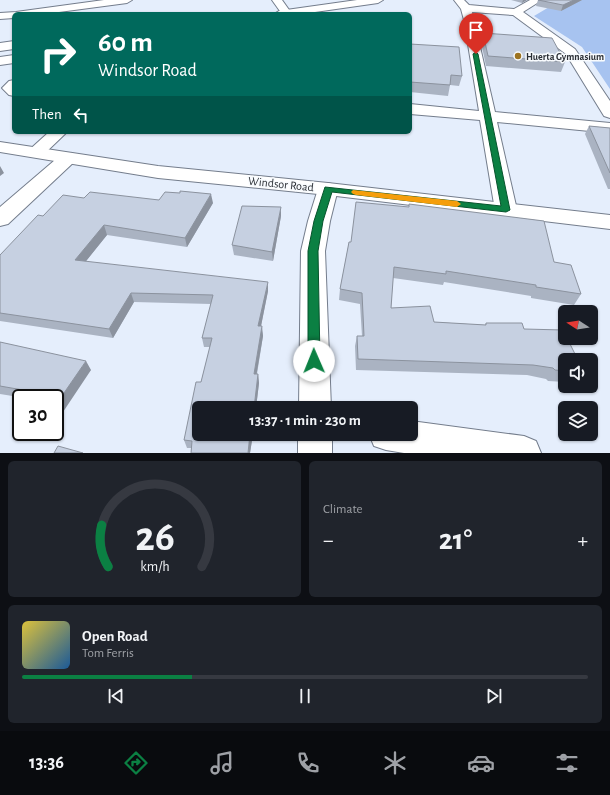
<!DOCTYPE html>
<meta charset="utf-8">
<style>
body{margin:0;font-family:"Alegreya Sans",sans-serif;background:#20242c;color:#f1f3f6;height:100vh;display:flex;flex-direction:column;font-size:15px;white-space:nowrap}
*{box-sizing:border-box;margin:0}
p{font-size:13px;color:#9ea1a6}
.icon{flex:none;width:22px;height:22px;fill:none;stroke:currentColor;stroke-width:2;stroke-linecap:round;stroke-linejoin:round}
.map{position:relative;height:453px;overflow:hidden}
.sheet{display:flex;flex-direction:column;gap:8px;padding:8px;background:#0d0f14;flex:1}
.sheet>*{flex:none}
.guide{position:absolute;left:12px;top:12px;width:400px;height:122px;border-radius:6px;box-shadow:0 1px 3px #0004;background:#00695c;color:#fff;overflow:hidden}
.needle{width:26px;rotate:282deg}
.controls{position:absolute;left:558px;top:305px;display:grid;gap:8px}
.controls a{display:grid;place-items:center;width:40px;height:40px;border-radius:6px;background:#171b24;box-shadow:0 1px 3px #0004;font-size:20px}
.speed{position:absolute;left:12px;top:389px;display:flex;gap:8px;font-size:20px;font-weight:700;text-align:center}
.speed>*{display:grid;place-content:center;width:52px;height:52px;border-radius:50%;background:#171b24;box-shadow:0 1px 3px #0004;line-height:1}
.speed .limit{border:2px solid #111;border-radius:6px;background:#fff;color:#111}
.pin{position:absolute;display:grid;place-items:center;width:34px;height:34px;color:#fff;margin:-41px -17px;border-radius:50% 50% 50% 0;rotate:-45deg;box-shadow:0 0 4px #0007}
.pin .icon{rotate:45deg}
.me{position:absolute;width:44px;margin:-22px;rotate:359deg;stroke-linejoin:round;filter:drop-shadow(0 0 3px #0008)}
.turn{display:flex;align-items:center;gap:14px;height:84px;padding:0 20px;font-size:18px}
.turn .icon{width:52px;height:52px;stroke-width:2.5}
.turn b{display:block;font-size:28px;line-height:34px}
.then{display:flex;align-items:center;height:38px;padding:0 20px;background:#0003;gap:8px;font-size:15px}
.big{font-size:30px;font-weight:700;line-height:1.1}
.sheet .tile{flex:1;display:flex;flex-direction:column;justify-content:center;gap:6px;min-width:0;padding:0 14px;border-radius:6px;background:#20242c}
.sheet .dial{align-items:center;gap:0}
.dial svg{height:104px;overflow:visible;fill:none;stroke:#363941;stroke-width:7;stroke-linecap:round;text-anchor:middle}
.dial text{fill:#f1f3f6;stroke:none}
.song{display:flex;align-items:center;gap:12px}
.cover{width:48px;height:48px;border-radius:6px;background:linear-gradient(135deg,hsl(50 70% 55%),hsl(210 70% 35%))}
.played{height:4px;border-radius:2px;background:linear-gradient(90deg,#0b8043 30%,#363941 30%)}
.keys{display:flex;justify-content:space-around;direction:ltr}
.heat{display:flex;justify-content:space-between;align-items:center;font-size:22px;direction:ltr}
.sheet .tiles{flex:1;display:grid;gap:8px;grid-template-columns:1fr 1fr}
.tile:last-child{grid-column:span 2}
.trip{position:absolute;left:192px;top:401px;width:226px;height:40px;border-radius:6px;background:#171b24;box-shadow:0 1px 3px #0004;font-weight:700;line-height:40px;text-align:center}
.tab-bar{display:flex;height:64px;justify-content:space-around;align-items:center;background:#090b0e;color:#9ea1a6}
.tab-bar .icon{width:28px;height:28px}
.tab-bar .selected{color:#0b8043}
.tab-bar b{font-size:18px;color:#f1f3f6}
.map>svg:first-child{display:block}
.green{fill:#a7c3f0}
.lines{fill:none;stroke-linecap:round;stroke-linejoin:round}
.minor-casing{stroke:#747d8c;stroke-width:2}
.major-casing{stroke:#747d8c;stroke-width:2}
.minor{fill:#fff;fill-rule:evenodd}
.major{fill:#fff;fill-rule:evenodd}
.wall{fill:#aab3c2}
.shaded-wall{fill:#8b929e}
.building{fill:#c6d0e1;stroke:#8b929e}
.route{fill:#0b8043;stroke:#07532c}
.slow{fill:#f59e0b}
.poi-dot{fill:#9c7321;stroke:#f8fbfe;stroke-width:1.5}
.labels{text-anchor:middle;stroke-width:3;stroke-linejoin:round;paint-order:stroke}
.far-poi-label{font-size:10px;font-weight:bold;fill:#2b2f35;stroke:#f8fbfe;text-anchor:start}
.street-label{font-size:12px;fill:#2b2f35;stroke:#f8fbfe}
</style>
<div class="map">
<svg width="610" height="453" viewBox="0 0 610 453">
<rect width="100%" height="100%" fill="#e5eefc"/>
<path class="green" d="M561 0H610V89L582 47 534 16Z"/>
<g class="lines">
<g class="minor-casing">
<path id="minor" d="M104 0H132L127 3 44 14H14V18L0 19V13L16 12Z
M272 0H282L292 14H282Z
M454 0H464L469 5 514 9 530 0H542L523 12 575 49 610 101V118L604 116 566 54 513 15 472 12 495 112 610 123V133L497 122 517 210 513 215 506 217 499 215 495 210 480 120 410 114V104L479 111 464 20 461 9Z
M14 55V63L0 65V57Z
M14 80V96L9 95 2 88 9 81Z
M49 132H67L42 156 36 157 30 156 27 152Z
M68 153 74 154 77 158 74 162 8 224 0 226V207L62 154Z
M328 183 335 185 338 189 330 221 325 251 331 408H299L301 251 308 221 318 189 321 185Z
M411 421 524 436 536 441 541 453H404L386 450 374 446 369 434H411Z
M298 434H332V453H298Z"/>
</g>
<g class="major-casing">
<path id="major" d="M357 0H383L378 3 301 14H274L279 11Z
M14 41V49L0 51V43Z
M0 142 158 166 328 183 610 215V229L328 195 158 178 0 152Z"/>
</g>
<use href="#minor" class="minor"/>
<use href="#major" class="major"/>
</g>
<path class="wall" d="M511 0H527L522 3Z
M538 0H582L561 11 536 6Z
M483 33 565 62 561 72 486 66 481 42Z
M410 44 462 76 459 86 450 85 448 96 410 92Z
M589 126 610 128V189H608L585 134Z
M84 198 159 200 213 203 187 247 107 235 85 262 268 291 261 326 263 336 257 374H258L259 383 256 408H199L253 434 250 453H191V448H187L184 440 201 382 210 347H204L202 338 211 304 134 302 113 338 0 321V255L43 216Z
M281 216 273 261 234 255 232 245Z
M349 242 554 262 581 294 574 305 531 298V296L444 282 443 285 393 278 391 308 434 322 485 325 486 323 524 329 565 360V382L548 381 546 379 527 375 356 370 355 346 357 336H362L360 304 339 300 340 289Z
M0 342 91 370 55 398H25L0 394Z"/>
<path class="shaded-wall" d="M523 0H527L522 3Z
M574 0H582L561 11 563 5Z
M0 166 4 173 0 176Z
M211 194 213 203 187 247 185 238Z
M281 207V216L273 261 272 252Z
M104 225 107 235 79 270 75 260Z
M268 282V291L259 336 258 326Z
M131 293 134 302 113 338 109 329Z
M262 326 263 336 255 383 254 374Z
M86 361 91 370 55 424V406Z
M258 374 259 383 256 408H254Z
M250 434H253L250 453H248Z"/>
<path class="building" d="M538 0H574L563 5Z
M483 33 552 38 565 62 488 56Z
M410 44 459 47 462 76 451 75 450 85 410 82Z
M589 126 610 128V173Z
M180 191 211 194 185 238 104 225 75 260 268 282 258 326H262L254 374H258L254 408H199V434H250L248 453H191L192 441 184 440 196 382H201L212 338H202L213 295 131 293 109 329 0 313V255L38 215 43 216 63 195 84 198 90 192 159 200 165 192 180 193Z
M356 202 409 207V204L544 221 554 262 571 265 581 294 536 287V285L446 271V274L394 267 391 308 430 306 434 322 486 325V323H522L524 329 563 330 565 333V338H567L578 360H565V371L555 370 553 368 533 365 358 359 357 336H364L362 293 340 289 349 242H351Z
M242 206 281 207 272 252 232 245Z
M0 342 86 361 55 406V398H36L40 393 0 386Z
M58 446 83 453H54Z"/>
<path class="route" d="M476 52 478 54 510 210 506 212 332 192 323 221 318 251 320 361 318 365 314 366 310 365 308 361V251L314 221 325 187 501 206 473 54Z"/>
<path class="slow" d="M353 190 457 201 461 204 457 207 356 195 353 194 351 192Z"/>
<circle class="poi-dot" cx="518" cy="56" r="4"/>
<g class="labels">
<g class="far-poi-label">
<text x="526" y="60">Huerta Gymnasium</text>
</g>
<g class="street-label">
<text transform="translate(281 184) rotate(6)" y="4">Windsor Road</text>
</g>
</g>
</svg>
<div class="controls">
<a><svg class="needle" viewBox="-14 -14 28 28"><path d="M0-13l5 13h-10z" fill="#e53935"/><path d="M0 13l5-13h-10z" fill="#9ea1a6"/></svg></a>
<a><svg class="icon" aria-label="sound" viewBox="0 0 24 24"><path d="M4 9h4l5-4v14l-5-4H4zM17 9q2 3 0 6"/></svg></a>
<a><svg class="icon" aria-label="layers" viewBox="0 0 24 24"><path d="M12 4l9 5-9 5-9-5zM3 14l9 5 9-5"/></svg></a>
</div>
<div class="speed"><div class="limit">30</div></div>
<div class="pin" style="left:476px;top:54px;background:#d93025"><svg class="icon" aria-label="arrive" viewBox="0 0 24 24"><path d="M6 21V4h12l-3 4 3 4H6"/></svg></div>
<svg class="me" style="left:314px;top:361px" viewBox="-20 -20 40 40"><circle r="19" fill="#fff"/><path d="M0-13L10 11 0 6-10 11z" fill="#0b8043"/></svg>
<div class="trip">13:37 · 1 min · 230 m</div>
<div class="guide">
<div class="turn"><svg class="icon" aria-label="right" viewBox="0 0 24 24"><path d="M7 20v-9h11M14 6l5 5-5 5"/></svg><div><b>60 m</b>Windsor Road</div></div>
<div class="then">Then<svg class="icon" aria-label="left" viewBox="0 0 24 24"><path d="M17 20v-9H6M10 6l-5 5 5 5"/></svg></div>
</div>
</div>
<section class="sheet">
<div class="tiles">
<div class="tile dial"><svg viewBox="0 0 100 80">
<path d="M14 69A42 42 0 1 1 86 69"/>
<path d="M14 69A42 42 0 0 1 9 37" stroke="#0b8043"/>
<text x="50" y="56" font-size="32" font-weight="700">26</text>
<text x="50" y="72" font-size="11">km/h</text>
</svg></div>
<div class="tile"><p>Climate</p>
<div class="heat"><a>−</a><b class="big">21°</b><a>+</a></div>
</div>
<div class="tile">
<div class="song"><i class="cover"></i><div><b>Open Road</b><p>Tom Ferris</p></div></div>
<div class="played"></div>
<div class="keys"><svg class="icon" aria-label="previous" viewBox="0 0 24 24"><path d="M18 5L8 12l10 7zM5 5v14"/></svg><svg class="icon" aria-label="pause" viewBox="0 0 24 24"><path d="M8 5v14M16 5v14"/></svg><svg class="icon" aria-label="next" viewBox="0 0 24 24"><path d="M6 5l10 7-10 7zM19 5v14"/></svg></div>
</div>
</div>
</section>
<nav class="tab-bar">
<b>13:36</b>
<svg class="icon selected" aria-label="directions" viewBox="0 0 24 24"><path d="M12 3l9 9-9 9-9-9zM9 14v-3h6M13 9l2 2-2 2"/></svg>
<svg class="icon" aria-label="music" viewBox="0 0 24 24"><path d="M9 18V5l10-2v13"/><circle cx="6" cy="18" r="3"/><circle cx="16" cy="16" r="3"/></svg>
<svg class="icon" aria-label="phone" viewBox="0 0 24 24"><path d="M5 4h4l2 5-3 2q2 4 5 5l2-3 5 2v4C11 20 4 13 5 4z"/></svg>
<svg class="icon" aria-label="climate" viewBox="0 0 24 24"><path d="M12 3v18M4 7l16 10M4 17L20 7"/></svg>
<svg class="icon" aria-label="car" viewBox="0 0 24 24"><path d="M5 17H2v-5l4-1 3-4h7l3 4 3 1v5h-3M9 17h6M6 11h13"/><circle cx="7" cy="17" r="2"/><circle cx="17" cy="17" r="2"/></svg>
<svg class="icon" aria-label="filters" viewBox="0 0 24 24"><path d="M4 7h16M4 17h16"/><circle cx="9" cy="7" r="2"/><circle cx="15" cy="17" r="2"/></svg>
</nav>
